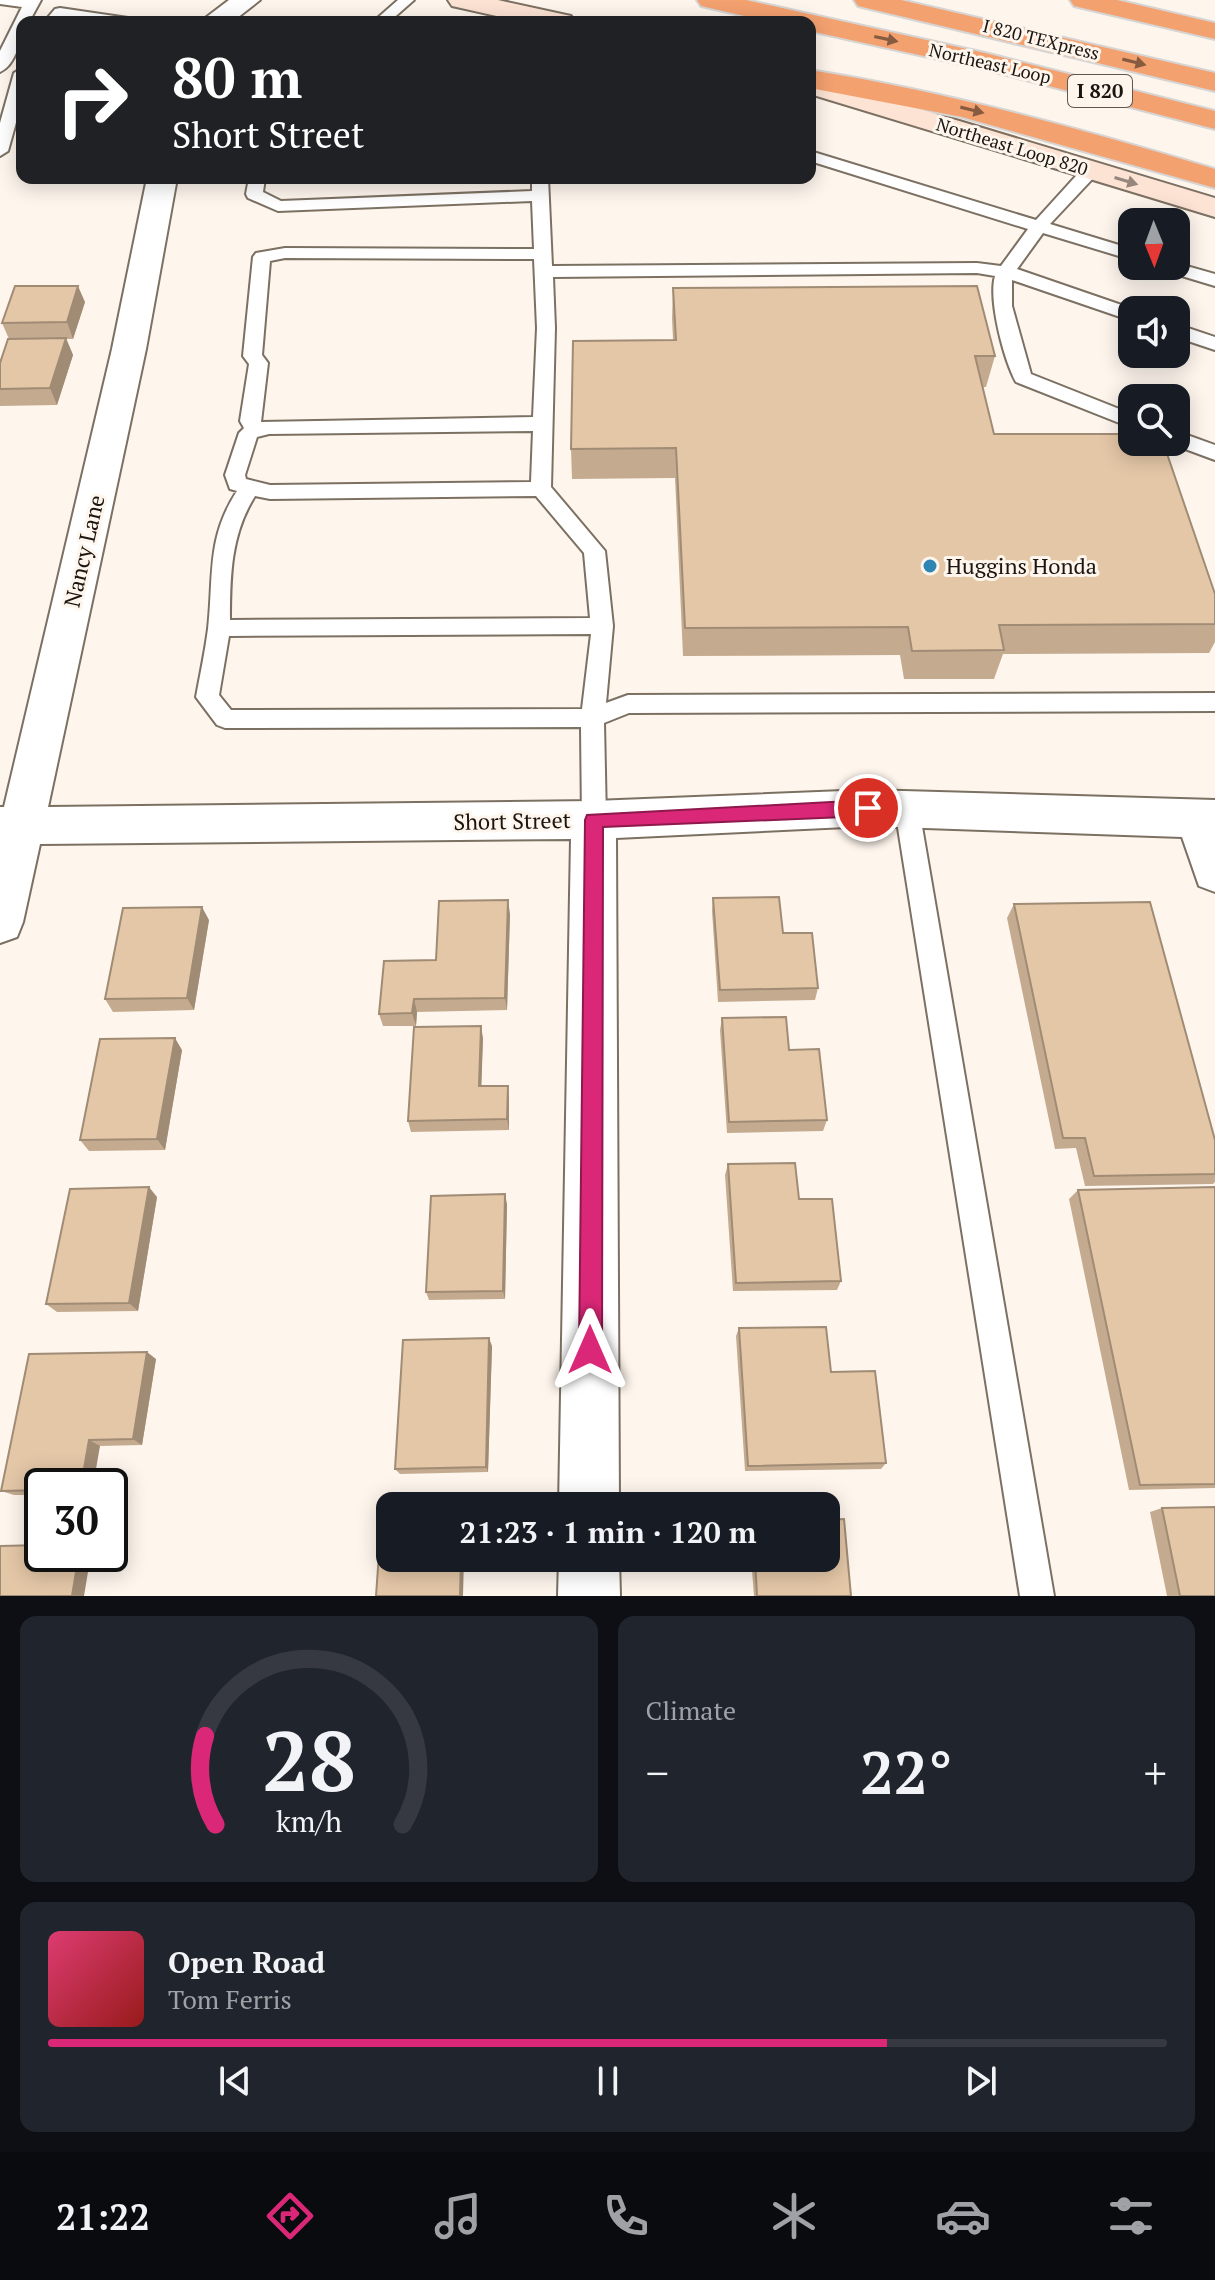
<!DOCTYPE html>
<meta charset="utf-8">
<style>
body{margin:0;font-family:"PT Serif",serif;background:#20242c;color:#f1f3f6;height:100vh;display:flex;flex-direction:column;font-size:30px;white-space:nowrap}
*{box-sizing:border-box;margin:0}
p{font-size:26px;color:#9ea1a6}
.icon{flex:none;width:44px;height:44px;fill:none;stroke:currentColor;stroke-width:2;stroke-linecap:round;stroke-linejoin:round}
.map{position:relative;height:1596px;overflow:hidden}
.drawer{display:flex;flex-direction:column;gap:20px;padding:20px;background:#0d0f14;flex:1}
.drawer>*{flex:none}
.guide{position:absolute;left:16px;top:16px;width:800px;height:168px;border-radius:16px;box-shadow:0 4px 20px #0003;background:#202124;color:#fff;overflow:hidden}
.needle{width:52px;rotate:179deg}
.controls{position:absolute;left:1118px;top:208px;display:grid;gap:16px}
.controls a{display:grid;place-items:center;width:72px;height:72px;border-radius:16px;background:#171b24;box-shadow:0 4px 20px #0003;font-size:40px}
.speed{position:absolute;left:24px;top:1468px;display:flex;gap:16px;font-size:40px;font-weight:700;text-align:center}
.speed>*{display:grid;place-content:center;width:104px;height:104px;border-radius:50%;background:#171b24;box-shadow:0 4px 20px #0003;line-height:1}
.speed .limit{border:4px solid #111;border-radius:12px;background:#fff;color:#111}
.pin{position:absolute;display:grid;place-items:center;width:68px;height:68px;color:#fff;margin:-34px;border:4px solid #fff;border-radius:50%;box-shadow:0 2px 8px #0007}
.me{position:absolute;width:88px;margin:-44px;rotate:0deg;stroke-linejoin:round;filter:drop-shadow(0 0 6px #0008)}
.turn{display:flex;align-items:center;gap:28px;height:168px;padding:0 24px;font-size:36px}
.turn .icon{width:104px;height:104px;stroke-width:2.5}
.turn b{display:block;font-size:56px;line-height:68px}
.big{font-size:60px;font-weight:800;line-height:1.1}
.drawer .widget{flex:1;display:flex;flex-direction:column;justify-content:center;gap:12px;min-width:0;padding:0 28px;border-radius:16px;background:#20242c}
.drawer .dial{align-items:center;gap:0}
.dial svg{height:208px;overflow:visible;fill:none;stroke:#363941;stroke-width:7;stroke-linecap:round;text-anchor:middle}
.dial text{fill:#f1f3f6;stroke:none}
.song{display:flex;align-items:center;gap:24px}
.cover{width:96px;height:96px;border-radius:12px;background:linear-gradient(135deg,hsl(340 70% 55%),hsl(0 70% 35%))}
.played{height:8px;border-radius:4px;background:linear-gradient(90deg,#db2777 75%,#363941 75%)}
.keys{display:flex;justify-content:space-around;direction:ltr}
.heat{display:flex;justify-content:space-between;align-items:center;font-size:44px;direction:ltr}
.drawer .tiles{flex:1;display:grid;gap:20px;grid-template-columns:1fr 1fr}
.widget:last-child{grid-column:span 2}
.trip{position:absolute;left:376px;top:1492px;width:464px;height:80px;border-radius:16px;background:#171b24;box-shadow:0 4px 20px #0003;font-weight:800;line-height:80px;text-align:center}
.menu{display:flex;height:128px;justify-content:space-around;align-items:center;background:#090b0e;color:#9ea1a6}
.menu .icon{width:56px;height:56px}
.menu .selected{color:#db2777}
.menu b{font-size:36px;color:#f1f3f6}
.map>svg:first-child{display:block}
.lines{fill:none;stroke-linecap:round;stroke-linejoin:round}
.lane-casing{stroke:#7c7062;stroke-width:4}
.street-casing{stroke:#7c7062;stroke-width:4}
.secondary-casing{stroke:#7c7062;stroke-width:4}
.highway-casing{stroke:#d6d5d4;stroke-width:4}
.lane{fill:#fff;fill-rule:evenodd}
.street{fill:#fff;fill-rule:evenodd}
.secondary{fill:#fce3d4;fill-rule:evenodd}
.highway{fill:#f4a170;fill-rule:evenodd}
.wall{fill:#c4ab90}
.shaded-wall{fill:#a08b75}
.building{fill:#e4c7a7;stroke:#a08b75;stroke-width:2}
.oneway{fill:#875b40}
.oneway2{fill:#96867c}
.route{fill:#db2777;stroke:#8e194d;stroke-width:2}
.poi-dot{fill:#2f86b4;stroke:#fef6ed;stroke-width:3}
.labels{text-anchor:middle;stroke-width:6;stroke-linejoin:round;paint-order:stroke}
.far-street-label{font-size:18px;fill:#1a1510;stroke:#fef6ed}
.shield{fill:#fef6ed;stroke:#5e5852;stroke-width:2}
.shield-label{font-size:20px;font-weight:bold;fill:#1a1510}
.street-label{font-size:22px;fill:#1a1510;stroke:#fef6ed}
.poi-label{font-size:22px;fill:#1a1510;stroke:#fef6ed;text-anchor:start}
</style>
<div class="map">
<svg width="1215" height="1596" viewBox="0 0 1215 1596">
<rect width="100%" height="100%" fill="#fef6ed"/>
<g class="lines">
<g class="lane-casing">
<path id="lane" d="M0 0H41L29 22H22C22 38 16 65 0 72V51L22 7 0 4Z
M398 0H414L389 22H373Z
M60 8 128 18 135 22H98L64 17 59 22H44L55 9Z
M22 68V101L8 151 0 156V123L14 73Z
M810 151 1036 220 1085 166H1097L1099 170 1097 174 1050 224 1132 249V260L1043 233 1017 269 1136 310H1132V321L1012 280V306L1031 374 1132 414V428L1016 382C1004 360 988 300 995 276L977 273 553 277 555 328 551 487 605 551 613 626 606 703 628 695 1215 693V711L629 713 604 723 606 820 603 827 594 830 585 827 582 820 581 727 225 728 217 725 196 697C200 675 205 652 208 629 214 576 206 539 237 491L230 489 225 475 239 433 244 428 240 421 249 364 243 356 253 257 256 253 285 248 534 249 532 201 278 211 248 198 246 194 249 178H265L263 192 281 201 532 191V178H548L552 266 977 263 1001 266 1028 229 810 161ZM285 258 534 259 537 328 533 417 261 422 268 363 262 355 270 261ZM533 431 531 482 270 485 246 479 245 475 257 437 269 434ZM255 496 270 499 536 496 584 553 590 618 230 620C230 575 231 534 255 496ZM591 634 582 709 231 710 219 695 229 636Z
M1176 263 1215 274V286L1162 270 1159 266H1176Z
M1176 324 1215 337V350L1176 337Z
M1176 431 1215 445V460L1169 443 1176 442Z
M907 799 916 802 919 809 1054 1596H1020L895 809 898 802Z"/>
</g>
<g class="street-casing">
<path id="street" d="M229 0H260L232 22H200Z
M147 178H177L146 349 48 807 594 801 868 790 1215 800V892L1199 886 1182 837 868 826 616 838 619 1506H559L571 839 40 844 23 922 17 937 0 943V807H4L112 349Z
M559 1558H619L620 1596H558Z"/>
</g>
<g class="secondary-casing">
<path id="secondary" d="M448 0H498L571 16 575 22H524L452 6Z
M810 76 1215 198V217L810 94Z"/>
</g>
<g class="highway-casing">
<path id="highway" d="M697 0H746L985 53 1215 111V129L983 69 810 31V22H771L701 6Z
M854 0H901L1215 73V91L858 6Z
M1070 0H1117L1215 23V39L1074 6Z
M810 70C948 92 1081 129 1215 169V188L962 117 810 88Z"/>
</g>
<use href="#lane" class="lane"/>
<use href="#street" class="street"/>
<use href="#secondary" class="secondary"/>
<use href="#highway" class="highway"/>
</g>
<path class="wall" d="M454 178H486L481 184Z
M673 288 995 356 986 387H983L994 434 1215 624V642L1209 653 1003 654 994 679H904L900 655 683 656 675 478 572 479 571 449 673 340 672 318Z
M85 302 73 339H66L73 355 57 405 0 406V363L9 339 2 323Z
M713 898 783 933 818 988 815 1000 718 1002 712 911Z
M1014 904 1215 1140V1182L1213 1184 1085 1186 1076 1148 1055 1149 1007 918Z
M510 914 507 1010 417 1012 416 1026H383L379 1014 436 960Z
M209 920 194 1010 113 1012 105 999Z
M722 1018 789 1050 827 1120 823 1131 727 1133 720 1030Z
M483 1038 481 1086 509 1097V1130L411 1132 408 1121Z
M182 1050 165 1150 89 1151 80 1140Z
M728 1164 799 1199 841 1281 837 1290 733 1291 725 1175Z
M1215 1187V1488L1129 1490 1069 1199 1078 1190Z
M157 1197 138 1311 57 1312 46 1304Z
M507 1204 505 1299 429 1300 426 1292Z
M739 1328 831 1372 886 1463 881 1469 745 1471 736 1336Z
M492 1346 488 1472 400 1474 395 1469Z
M156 1359 142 1445 100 1446 42 1486V1495H14L1 1491Z
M1162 1508 1215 1596H1167L1150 1512Z
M751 1558H826L851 1596H754Z"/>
<path class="shaded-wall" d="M78 286 85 302 73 339 67 322Z
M66 338 73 355 57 405 50 388Z
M508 900 510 914 507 1010 505 998Z
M202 907 209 920 194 1010 187 998Z
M414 999 417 1012 416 1026 412 1013Z
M481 1026 483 1038 481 1097 479 1086Z
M175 1038 182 1050 165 1150 157 1139Z
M508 1086 509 1097V1130L507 1119Z
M149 1187 157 1197 138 1311 129 1303Z
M505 1194 507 1204 505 1299 503 1291Z
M489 1338 492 1346 488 1472 486 1467Z
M147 1352 156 1359 142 1445 133 1439Z
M89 1440 100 1446 93 1486H81Z
M79 1554H91L84 1596H72Z
M461 1558H464L463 1596H460Z"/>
<path class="building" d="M15 286H78L67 322 2 323Z
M977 286 995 356H975L994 434H1132V442H1163L1215 594V624L999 625 1004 650 912 651 908 627 685 628 676 448 571 449 573 341 676 340 673 288Z
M66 338 50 388 0 389V363L8 339Z
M779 897 783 933H812L818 988 720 990 713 898Z
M508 900 505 998 414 999 412 1013 379 1014 384 961 436 960 439 901Z
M1150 902 1215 1140V1174L1094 1176 1085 1138H1063L1014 904Z
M202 907 187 998 105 999 123 908Z
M786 1017 789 1050 819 1049 827 1120 729 1122 722 1018Z
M481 1026 479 1086H508L507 1119 408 1121 414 1027Z
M175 1038 157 1139 80 1140 100 1039Z
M795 1163 799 1199H832L841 1281 736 1283 728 1164Z
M149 1187 129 1303 46 1304 70 1189Z
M1215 1187V1484L1140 1485 1078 1190Z
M505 1194 503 1291 426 1292 431 1196Z
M826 1327 831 1372 875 1371 886 1463 748 1466 739 1328Z
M489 1338 486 1467 395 1469 403 1340Z
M147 1352 133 1439 89 1440 81 1486H42V1490L1 1491 29 1354Z
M1215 1507V1596H1180L1162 1508Z
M844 1519 851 1596H757L755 1558H826V1520Z
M381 1525H390V1558H461L460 1596H376Z
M42 1545V1554H79L72 1596H0V1546Z"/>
<defs><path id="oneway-solid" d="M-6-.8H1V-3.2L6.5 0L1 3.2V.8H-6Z" transform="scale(2)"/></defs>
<g class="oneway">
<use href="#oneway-solid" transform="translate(886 39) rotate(12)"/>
<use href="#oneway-solid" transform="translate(1134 62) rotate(14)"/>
<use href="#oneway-solid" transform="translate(972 110) rotate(14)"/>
</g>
<use class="oneway2" href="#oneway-solid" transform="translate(1126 181) rotate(17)"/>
<path class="route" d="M868 800 875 803 878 808 875 813 868 816 603 827 602 1350 598 1358 590 1362 582 1358 579 1350 585 820 587 815Z"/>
<circle class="poi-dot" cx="930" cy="566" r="8"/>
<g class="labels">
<g class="far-street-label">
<text transform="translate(1041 40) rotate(14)" y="6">I 820 TEXpress</text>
<text transform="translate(990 64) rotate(13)" y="6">Northeast Loop</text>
<text transform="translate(1012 147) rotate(17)" y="6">Northeast Loop 820</text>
</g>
<rect class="shield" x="1068" y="75" width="64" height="32" rx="6"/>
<g class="shield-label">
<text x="1100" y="98">I 820</text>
</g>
<g class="street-label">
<text transform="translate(84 551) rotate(-77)" y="8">Nancy Lane</text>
<text transform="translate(512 821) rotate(-1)" y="8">Short Street</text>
</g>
<g class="poi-label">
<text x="946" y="574">Huggins Honda</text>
</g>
</g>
</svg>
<div class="controls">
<a><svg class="needle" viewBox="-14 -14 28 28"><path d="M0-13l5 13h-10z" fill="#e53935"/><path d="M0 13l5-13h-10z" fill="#9ea1a6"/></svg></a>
<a><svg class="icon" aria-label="sound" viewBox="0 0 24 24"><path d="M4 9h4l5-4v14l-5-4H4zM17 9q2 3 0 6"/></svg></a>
<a><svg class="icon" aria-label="search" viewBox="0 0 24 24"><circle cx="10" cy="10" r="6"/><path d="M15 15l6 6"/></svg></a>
</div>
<div class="speed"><div class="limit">30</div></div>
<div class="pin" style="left:868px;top:808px;background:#d93025"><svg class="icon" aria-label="arrive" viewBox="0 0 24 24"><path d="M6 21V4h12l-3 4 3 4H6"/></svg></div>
<svg class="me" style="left:590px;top:1350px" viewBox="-20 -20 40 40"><path d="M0-17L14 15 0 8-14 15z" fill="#db2777" stroke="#fff" stroke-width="4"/></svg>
<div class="trip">21:23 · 1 min · 120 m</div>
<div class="guide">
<div class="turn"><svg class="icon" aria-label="right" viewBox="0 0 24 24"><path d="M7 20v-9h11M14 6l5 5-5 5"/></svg><div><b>80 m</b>Short Street</div></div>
</div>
</div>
<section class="drawer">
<div class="tiles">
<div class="widget dial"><svg viewBox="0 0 100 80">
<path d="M14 69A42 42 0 1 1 86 69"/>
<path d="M14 69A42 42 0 0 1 10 35" stroke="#db2777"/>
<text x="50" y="56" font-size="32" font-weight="700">28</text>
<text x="50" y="72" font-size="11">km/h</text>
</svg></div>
<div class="widget"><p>Climate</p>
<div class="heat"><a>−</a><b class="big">22°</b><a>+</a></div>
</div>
<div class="widget">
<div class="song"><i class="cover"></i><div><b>Open Road</b><p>Tom Ferris</p></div></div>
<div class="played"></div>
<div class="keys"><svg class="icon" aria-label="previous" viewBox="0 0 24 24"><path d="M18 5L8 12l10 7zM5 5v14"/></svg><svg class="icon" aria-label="pause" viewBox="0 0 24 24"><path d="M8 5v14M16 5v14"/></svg><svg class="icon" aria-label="next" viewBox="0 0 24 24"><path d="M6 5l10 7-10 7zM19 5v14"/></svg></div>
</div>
</div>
</section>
<nav class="menu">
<b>21:22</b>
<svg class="icon selected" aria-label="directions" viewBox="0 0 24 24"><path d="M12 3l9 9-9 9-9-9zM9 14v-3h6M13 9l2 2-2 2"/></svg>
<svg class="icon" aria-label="music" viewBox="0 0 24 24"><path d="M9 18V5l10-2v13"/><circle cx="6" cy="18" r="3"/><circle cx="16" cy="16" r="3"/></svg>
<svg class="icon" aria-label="phone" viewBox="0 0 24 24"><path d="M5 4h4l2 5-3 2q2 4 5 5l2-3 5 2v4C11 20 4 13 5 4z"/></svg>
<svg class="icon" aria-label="climate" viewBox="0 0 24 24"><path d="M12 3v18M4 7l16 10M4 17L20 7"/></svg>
<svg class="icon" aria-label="car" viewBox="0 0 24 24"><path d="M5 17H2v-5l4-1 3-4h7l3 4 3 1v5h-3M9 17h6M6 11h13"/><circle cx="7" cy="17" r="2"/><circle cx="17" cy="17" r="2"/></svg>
<svg class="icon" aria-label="filters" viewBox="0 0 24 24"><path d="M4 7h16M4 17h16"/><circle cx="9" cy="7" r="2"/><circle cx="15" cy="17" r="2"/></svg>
</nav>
